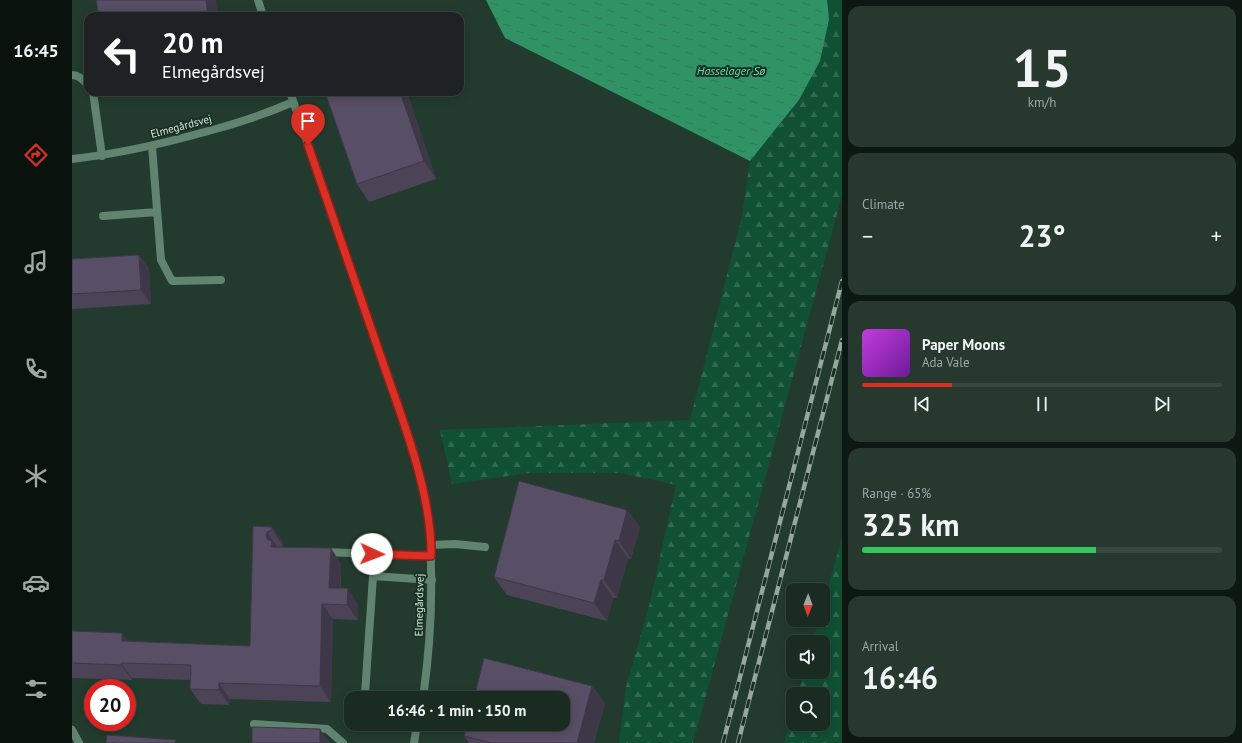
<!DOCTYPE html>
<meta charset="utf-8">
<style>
body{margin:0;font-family:"PT Sans",sans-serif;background:#27382f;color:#f1f3f6;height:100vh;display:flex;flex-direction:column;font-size:15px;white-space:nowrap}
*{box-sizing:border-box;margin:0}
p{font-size:13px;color:#9fa7a5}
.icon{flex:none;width:22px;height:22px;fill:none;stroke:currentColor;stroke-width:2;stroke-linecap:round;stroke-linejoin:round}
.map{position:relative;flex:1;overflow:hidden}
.sheet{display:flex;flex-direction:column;gap:6px;padding:6px;background:#0e1813;width:400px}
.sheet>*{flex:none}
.hud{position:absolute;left:12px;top:12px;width:380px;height:84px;border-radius:12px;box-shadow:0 2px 10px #0003,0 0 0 1px #384840;background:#202124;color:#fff;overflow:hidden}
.needle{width:26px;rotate:181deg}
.buttons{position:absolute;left:714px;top:583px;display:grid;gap:8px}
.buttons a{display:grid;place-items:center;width:44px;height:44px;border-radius:8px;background:#1a2c22;box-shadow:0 2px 10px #0003,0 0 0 1px #384840;font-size:20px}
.speed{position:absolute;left:12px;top:679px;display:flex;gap:8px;font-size:20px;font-weight:700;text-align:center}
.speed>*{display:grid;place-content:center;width:52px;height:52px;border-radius:50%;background:#1a2c22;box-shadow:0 2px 10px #0003,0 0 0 1px #384840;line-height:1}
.speed .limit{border:6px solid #d22;background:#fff;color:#111}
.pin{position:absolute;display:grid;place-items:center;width:34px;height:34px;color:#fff;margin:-41px -17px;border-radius:50% 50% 50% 0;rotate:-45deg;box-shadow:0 0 4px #0007}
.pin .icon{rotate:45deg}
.me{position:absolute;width:44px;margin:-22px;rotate:92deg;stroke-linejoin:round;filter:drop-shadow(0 0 3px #0008)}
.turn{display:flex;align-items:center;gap:14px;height:84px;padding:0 12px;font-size:18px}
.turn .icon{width:52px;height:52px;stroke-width:2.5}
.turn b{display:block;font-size:28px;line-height:34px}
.big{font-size:30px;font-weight:700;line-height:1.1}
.sheet .card{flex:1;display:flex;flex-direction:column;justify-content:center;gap:6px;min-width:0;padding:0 14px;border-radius:12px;background:#27382f}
.sheet .dial{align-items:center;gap:0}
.dial b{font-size:52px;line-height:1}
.song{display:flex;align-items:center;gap:12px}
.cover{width:48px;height:48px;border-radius:6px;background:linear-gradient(135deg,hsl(290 70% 55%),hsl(280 70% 35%))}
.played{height:4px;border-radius:2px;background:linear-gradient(90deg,#d93025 25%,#384840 25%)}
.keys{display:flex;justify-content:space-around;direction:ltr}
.heat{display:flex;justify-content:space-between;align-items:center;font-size:22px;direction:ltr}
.charge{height:6px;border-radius:3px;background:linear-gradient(90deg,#34c759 65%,#384840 0)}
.trip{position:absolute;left:272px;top:691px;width:226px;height:40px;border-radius:12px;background:#1a2c22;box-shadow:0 2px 10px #0003,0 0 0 1px #384840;font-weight:700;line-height:40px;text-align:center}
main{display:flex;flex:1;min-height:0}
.tabs{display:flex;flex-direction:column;width:72px;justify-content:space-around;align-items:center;background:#0a120e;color:#9fa7a5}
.tabs .icon{width:28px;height:28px}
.tabs .selected{color:#d93025}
.tabs b{font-size:18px;color:#f1f3f6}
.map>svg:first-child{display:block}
.forest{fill:url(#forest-firs)}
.water{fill:url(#water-ripples)}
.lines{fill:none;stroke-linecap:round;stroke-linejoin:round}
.service{stroke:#60846f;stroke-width:8}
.minor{stroke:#60846f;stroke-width:8}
.tertiary{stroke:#60846f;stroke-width:8}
.rail-casing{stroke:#96a89e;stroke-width:4.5}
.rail{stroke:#193124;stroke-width:3;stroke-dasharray:9;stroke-linecap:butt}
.wall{fill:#4c4357}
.shaded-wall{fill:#3e3747}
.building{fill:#584e65;stroke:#3e3747}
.route-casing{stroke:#8d1f18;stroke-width:10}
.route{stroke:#d93025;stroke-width:7}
.labels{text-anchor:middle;stroke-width:4;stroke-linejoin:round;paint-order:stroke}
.street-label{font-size:11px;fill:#d6e5dc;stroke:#193124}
.water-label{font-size:12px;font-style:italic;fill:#5ede9f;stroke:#193124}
</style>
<main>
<nav class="tabs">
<b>16:45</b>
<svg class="icon selected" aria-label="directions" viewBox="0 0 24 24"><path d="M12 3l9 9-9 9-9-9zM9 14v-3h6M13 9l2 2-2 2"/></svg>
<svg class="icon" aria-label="music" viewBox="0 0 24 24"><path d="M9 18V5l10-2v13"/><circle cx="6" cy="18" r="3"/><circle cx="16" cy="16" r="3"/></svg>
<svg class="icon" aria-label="phone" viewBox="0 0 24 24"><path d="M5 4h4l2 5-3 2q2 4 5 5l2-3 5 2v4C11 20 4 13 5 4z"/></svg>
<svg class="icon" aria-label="climate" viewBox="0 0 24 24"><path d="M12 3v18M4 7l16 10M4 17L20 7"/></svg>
<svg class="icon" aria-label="car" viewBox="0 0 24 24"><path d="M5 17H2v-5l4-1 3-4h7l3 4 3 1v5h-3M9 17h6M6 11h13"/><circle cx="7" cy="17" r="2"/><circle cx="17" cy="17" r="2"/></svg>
<svg class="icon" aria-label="filters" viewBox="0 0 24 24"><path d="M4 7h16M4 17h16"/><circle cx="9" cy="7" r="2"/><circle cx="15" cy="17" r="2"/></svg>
</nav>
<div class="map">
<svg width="770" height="743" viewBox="0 0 770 743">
<defs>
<pattern id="forest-firs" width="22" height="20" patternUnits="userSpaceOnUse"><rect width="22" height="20" fill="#105033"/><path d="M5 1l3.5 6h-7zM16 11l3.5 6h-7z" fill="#326950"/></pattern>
<pattern id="water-ripples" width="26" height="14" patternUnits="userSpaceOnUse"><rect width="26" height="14" fill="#309365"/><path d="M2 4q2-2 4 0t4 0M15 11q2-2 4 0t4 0" fill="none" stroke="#367859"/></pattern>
</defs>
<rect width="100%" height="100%" fill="#233b2e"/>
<path class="forest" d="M755 0H770V196L621 743H547L554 687 577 606 604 485 549 473H457L380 484 368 430 618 420 670 216 678 161 728 100 757 19Z
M770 538V743H712L721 711V724H751V694H726L732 672H751V642H741L747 620H751V605Z"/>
<path class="water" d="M414 0H755L757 19 748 61 727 100 678 161 433 38Z"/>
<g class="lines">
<path class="service" d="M0 75C7 75 11 80 16 85
M21 92 30 156
M80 146 89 260 100 281 149 280
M31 216 85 212
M359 545 383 544 413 547
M251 552 359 556
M351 698 293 694 301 576 360 580
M182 724 255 729 271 743"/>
<path class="minor" d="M186 0 191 16
M218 92 331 420C340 450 350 480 355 511 359 531 359 551 359 571 360 614 357 656 351 698
M0 159C44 154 86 145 129 133 160 125 191 115 221 102
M342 743 345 724"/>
<path class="tertiary" d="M0 730 7 743"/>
<g class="rail-casing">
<path id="rail" d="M651 743 770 281
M666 743 770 340"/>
</g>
<use href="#rail" class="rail"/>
</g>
<path class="wall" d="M253 92H335L364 179 297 202 285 184Z
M67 255 77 269 79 304 0 309V259Z
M555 510 568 527 559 559 556 558 545 598H541L535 621 435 595 422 577Z
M181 526 200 527 211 542V546L208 547 269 564V588L286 604V620L261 619 259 702 158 699 157 705 129 704 118 689V680L60 678V680L0 678V631L56 641 178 646Z
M520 686 533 703 522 743H397L392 736Z"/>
<path class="shaded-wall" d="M134 0H144L146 16H136Z
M328 92H335L364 179 352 161Z
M67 255 77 269 79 304 69 290Z
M555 510 568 527 559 559 547 541Z
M200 527 211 542V546L200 530Z
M195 532 206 548 199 547 194 536Z
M543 540 556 558 545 598 532 580Z
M259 548 269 564 268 603 257 588Z
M529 580 541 598 535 621 522 603Z
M276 588 286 604V620L275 605Z
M250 604 261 619 259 702 248 686Z
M50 633 61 648 50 641Z
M49 663 60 678V680L49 665Z
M147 683 158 699 157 705 147 690Z
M520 686 533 703 522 743H505Z
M248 729 258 743H248Z"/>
<path class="building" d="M24 0H134L136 16H27Z
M253 92H328L352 161 285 184Z
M67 255 69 290 0 294V259Z
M447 481 555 510 547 541 543 540 532 580H529L522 603 422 577Z
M181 526 200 527V530L195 532 194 536 196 540 200 541 199 547 259 548 257 588H276L275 605 250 604 248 686 147 683V690L118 689 119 665 49 663V665L0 663V631L50 633V641L178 646Z
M412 658 520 686 505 743H420L392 736 395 724H491V698H402Z
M180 727 248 729V743H180Z
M35 735 104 740 103 743H34Z"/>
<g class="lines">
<g class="route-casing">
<path id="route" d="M236 145C261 218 286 290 311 363 331 421 360 494 359 556L300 554"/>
</g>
<use href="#route" class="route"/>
</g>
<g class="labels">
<g class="street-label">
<text transform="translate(109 126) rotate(-15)" y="4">Elmegårdsvej</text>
<text transform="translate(347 605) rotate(-89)" y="4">Elmegårdsvej</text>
</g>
<g class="water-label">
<text x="659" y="75">Hasselager Sø</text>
</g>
</g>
</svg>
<div class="buttons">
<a><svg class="needle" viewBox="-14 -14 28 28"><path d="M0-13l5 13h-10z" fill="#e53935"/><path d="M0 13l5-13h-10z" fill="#9fa7a5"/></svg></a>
<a><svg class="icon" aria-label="sound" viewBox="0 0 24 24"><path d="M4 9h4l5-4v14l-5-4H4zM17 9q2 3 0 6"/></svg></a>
<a><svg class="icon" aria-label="search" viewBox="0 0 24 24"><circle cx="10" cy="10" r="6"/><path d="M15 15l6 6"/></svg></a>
</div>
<div class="speed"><div class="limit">20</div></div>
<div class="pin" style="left:236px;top:145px;background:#d93025"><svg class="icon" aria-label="arrive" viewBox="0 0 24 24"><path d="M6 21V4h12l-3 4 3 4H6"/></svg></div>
<svg class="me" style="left:300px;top:554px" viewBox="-20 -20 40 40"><circle r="19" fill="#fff"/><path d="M0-13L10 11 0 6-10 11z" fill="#d93025"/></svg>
<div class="trip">16:46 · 1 min · 150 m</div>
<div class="hud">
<div class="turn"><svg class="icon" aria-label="left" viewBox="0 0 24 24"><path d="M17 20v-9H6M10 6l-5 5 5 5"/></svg><div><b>20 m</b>Elmegårdsvej</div></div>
</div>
</div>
<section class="sheet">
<div class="card dial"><b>15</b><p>km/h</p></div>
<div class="card"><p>Climate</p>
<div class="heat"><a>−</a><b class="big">23°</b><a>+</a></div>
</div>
<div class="card">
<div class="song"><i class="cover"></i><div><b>Paper Moons</b><p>Ada Vale</p></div></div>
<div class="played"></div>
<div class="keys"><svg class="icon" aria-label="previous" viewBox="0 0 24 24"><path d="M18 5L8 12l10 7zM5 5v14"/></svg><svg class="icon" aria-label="pause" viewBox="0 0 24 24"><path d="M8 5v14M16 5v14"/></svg><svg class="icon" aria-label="next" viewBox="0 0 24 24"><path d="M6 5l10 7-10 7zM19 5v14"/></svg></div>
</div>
<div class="card"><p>Range · 65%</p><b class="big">325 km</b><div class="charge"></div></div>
<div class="card"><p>Arrival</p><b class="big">16:46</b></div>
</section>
</main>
